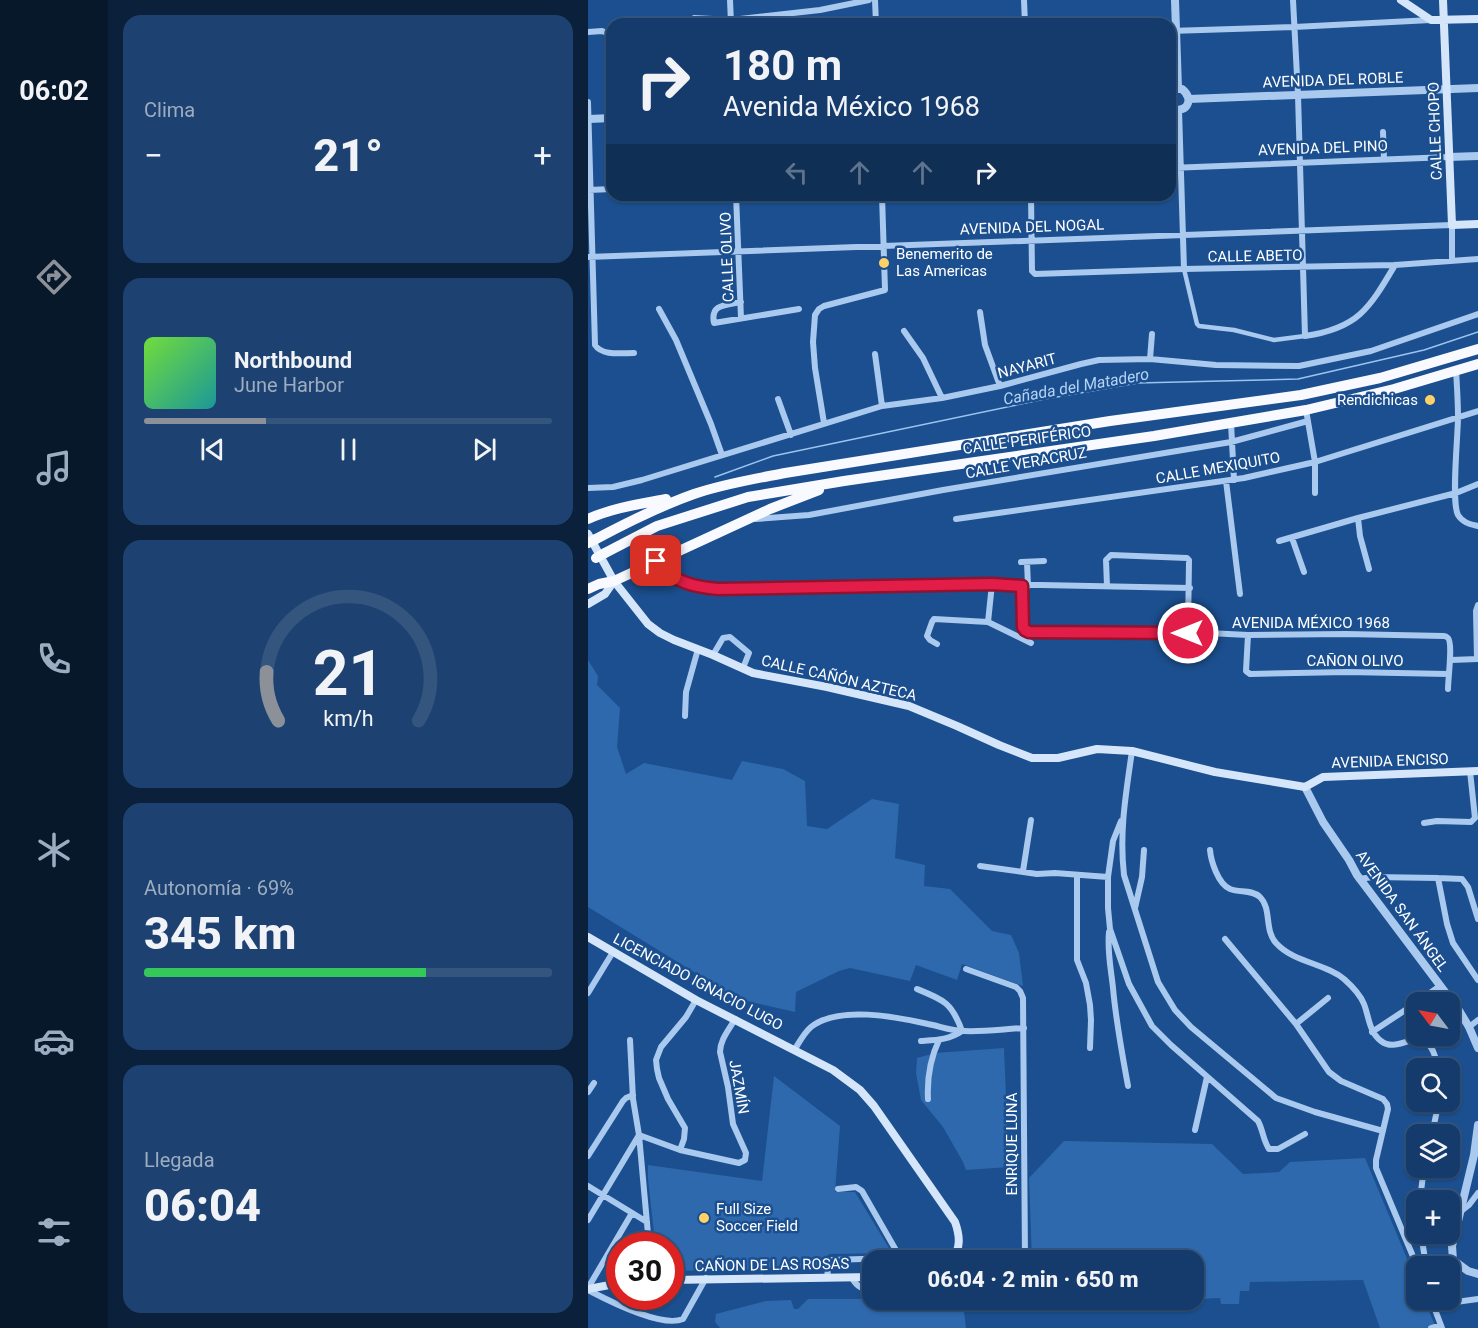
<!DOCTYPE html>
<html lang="es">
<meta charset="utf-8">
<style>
body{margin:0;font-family:Roboto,sans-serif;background:#1d4271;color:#f1f3f6;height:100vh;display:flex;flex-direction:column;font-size:22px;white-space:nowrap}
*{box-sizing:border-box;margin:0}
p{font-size:20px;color:#9dadc1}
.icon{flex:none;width:33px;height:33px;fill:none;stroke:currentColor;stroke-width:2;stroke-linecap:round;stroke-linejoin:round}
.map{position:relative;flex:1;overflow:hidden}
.drawer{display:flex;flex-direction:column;gap:15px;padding:15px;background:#0b203b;width:480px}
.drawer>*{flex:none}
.banner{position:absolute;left:18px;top:18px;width:570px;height:183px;border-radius:18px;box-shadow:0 2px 4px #0004,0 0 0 2px #33557e;background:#143b6b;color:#f1f3f6;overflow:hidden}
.needle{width:39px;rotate:302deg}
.fabs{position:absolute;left:818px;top:992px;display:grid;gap:12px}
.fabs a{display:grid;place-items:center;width:54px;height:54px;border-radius:12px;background:#143b6b;box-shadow:0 2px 4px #0004,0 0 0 2px #33557e;font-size:30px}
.speed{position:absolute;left:18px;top:1232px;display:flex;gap:12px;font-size:30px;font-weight:700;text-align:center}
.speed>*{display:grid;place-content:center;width:78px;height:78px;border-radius:50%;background:#143b6b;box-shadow:0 2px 4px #0004,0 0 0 2px #33557e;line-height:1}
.speed .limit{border:9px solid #d22;background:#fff;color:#111}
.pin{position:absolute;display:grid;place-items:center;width:51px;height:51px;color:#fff;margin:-26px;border-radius:12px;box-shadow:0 3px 9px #0006}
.me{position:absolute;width:66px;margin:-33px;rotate:270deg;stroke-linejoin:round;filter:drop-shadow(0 0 4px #0008)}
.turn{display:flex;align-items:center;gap:21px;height:126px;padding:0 18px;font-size:27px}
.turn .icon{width:78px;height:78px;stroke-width:2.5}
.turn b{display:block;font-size:42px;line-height:51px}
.lanes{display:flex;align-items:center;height:57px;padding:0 18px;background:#0003;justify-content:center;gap:30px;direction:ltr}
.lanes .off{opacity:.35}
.big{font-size:45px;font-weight:800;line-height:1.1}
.drawer .card{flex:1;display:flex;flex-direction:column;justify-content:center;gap:9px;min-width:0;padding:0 21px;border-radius:18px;background:#1d4271}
.drawer .dial{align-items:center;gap:0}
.dial svg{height:156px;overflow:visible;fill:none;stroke:#33557e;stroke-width:7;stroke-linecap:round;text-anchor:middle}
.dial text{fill:#f1f3f6;stroke:none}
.song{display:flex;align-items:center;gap:18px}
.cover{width:72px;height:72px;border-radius:9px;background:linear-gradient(135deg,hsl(100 70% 55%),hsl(180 70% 35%))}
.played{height:6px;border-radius:3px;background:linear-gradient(90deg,#8c9099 30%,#33557e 30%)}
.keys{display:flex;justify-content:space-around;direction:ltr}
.heat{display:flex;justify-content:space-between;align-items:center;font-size:33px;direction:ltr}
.charge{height:9px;border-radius:4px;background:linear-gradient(90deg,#34c759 69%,#33557e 0)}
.trip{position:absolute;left:274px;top:1250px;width:342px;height:60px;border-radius:18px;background:#143b6b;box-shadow:0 2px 4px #0004,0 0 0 2px #33557e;font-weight:800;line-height:60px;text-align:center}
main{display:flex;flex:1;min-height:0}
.dock{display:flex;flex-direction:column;width:108px;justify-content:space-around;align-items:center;background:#08182b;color:#9dadc1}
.dock .icon{width:42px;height:42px}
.dock .selected{color:#8c9099}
.dock b{font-size:27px;color:#f1f3f6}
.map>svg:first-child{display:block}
.green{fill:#2e69ad}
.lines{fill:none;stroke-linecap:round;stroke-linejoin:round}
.stream{stroke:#9cc4f0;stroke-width:1.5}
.pedestrian{stroke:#a9c9ee;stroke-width:4.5}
.minor{stroke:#a9c9ee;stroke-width:6}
.tertiary{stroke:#a9c9ee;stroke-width:8}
.secondary{stroke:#d6e6fa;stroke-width:8}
.trunk{stroke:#f8faff;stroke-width:10}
.trunk-bridge{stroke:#f8faff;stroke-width:10}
.route-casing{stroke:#92132f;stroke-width:15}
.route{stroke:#e11d48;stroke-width:10}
.poi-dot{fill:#ffd166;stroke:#1b4f8f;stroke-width:2}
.labels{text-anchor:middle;stroke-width:5;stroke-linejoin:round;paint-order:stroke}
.street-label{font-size:15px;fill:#fff;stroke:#1b4f8f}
.poi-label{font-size:15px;fill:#fff;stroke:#1b4f8f;text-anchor:start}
.water-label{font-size:16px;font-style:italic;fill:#b5d3f5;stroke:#1b4f8f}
</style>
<main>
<nav class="dock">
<b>06:02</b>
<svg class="icon selected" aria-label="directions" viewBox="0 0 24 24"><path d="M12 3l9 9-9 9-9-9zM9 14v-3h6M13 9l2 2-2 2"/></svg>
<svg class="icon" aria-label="music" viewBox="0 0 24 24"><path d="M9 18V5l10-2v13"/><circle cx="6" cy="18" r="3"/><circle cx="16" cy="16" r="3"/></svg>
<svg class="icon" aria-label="phone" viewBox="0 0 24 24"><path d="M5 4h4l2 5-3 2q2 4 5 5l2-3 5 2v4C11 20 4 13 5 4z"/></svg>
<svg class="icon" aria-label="climate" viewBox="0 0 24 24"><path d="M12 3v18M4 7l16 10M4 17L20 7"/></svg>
<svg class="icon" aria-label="car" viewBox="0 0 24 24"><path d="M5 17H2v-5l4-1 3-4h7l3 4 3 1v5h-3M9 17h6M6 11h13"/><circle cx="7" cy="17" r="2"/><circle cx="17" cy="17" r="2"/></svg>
<svg class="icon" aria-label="filters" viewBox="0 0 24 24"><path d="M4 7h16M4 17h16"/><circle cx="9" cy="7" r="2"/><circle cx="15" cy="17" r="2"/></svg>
</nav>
<section class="drawer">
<div class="card"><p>Clima</p>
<div class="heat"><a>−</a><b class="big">21°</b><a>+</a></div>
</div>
<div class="card">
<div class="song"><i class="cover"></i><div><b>Northbound</b><p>June Harbor</p></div></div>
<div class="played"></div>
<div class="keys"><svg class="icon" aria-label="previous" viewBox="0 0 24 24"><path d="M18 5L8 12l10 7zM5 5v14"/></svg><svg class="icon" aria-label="pause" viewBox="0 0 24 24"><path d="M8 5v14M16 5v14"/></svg><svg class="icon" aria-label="next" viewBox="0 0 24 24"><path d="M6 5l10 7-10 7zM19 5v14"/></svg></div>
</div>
<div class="card dial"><svg viewBox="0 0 100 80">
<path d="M14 69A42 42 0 1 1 86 69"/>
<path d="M14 69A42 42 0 0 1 8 44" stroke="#8c9099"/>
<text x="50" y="56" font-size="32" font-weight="700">21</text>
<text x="50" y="72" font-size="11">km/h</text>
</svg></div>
<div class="card"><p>Autonomía · 69%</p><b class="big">345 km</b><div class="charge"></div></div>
<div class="card"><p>Llegada</p><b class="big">06:04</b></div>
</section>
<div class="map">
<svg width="890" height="1328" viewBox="0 0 890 1328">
<rect width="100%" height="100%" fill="#1b4f8f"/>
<path class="green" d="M0 660 10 676 9 685 32 708 29 747 38 774 56 763 144 780 154 761 195 769 217 781 219 826 239 829 284 799 311 804 307 858 337 865 336 886 362 889 404 931 423 935 431 953 435 986 374 964 369 980 328 965 322 981 262 968 251 971 208 992 207 1012 150 999 0 907Z
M416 1048 421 1167 378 1170 375 1162 355 1127 333 1100 328 1073 329 1058 347 1053Z
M186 1076 252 1126 247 1192H267L304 1253 241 1254 235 1260 233 1268 83 1271 82 1245H66L67 1242 60 1179V1165L174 1181Z
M476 1141 624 1144 655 1174 691 1172 702 1162 777 1158 828 1280V1299H836L848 1328H792L775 1280 662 1282 661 1291H652L651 1304H633L632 1298 586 1300 583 1299H606V1260H444L441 1178Z
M285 1297V1299H288V1304L375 1303 378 1328H132L127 1322 128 1314 178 1301 203 1300 206 1309H210L220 1299H271Z"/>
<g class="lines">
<path class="stream" d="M127 477 185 456 457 399 550 383 710 379 836 350 890 332"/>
<path class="pedestrian" d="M596 269 609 324 611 326 646 330 686 340 717 336"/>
<path class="minor" d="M142 0 143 23
M287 0 288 24
M436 0 437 24
M705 0 710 95 717 336C770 328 781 309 807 265
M96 24 106 18 143 20 232 10 281 0
M582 31 706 27 843 20
M0 32 14 31 24 35
M0 102 7 345C14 356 33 353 46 353
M591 110 596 269
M795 132 796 159
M582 168 861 157
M1 190 24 189
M148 195 153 318
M443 195 444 271 447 274 596 269 807 265 890 259
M0 257 864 225V261
M153 302C138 305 122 304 126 323L211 309
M71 309 88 340 123 424 134 455
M392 312 397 345 412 386
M316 331 335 358 354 398
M287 354 294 406
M562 359 564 334
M868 370C869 386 870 402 870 417 870 436 863 502 870 515 875 523 882 524 890 526
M190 399 203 435
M718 410 727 462V493
M236 423 227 368 225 342 227 315 231 309 236 306 297 290 294 195
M643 423 646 480
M638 481 652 594
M0 488 25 487 54 480 294 406 354 398 412 386 493 364 511 360 562 359 628 365 711 366 783 351 890 314
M770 518 772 536 781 569
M168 519 221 515 355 490 643 442 720 421
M368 519 656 478 727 462 890 411
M704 538 716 572
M691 541 770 518 868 493 890 484
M68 561C84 582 106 587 130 589L404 584 602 588
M433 562 456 561
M439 562 440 586
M434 586 436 627 437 630 441 632H600L660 635 758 634 856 636C857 636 859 637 860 638 865 643 860 679 860 689
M519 586 518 560 523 555 599 558 601 560 600 632
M400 622 404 584
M660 635 658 671 662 674 759 672 860 674
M349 644 342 640 339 636 344 622 346 619 400 622 443 643
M125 655 135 638 142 637 161 653 155 668
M889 659 888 611 890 605
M863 660 890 659
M97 716 98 692 110 649
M544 751C538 793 531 832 536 875L570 982 587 1010 603 1027 688 1098 727 1112 795 1131
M533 821 525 841 520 877V908L522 929 541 984 564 1026 583 1045 670 1121C675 1130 675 1140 681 1149H690L717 1134
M836 823 849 821 883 822 887 818 882 771
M622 850C623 861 630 884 642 889 652 893 663 889 672 897 684 909 676 930 688 943 706 963 737 963 756 979 765 987 772 994 776 1004 781 1017 781 1032 793 1041 811 1055 831 1024 845 1051 847 1056 849 1062 851 1068
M392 866 449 874 467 873 520 877
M435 871 443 820
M489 875V960L498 983 502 1005 503 1020 502 1048
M850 878 859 924 865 943 890 980
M771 879 785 877 850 878 874 879 880 887 890 919
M547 908 554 877 556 850
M521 932C519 951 523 969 525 988 528 1022 534 1053 540 1086
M637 939 708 1024 741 1072 753 1081 795 1099 799 1104 800 1109 788 1160V1168L829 1266
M378 969 428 987 432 991 435 998 437 1260
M329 989C356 1000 364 1003 374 1031 361 1040 348 1040 333 1041
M0 993 25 952
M829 1002 852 986
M708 1024 740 998
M881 1027 890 1020
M784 1032 828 1003
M42 1040 45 1099 51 1135 61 1245
M207 1049C212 1041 216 1033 223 1027 250 1005 309 1017 340 1024 351 1026 364 1031 376 1031 395 1032 416 1029 436 1028
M0 1092 6 1083
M340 1099C339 1079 342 1059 351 1040
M607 1130 619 1077
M844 1134 851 1101
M92 1150 96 1139 97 1128 80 1099 71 1078 69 1069 68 1060 73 1047 98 1017 108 1000
M0 1156 35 1101 38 1098 45 1095
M0 1186 59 1222
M832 1200 836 1167
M872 1212 881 1205 890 1193
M0 1220 51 1135 92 1150 151 1163 157 1160 158 1153 145 1124 140 1087 132 1052C132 1040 141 1030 147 1019
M833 1233 838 1266
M239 1277 241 1263 243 1260 305 1258 308 1256 309 1252 274 1191 268 1187 250 1189
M264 1278C269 1287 274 1289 285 1290
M861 1280 865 1260
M0 1288 44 1213
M0 1290C21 1301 74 1328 95 1319L118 1278
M843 1299 854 1328
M846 1305 890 1299
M843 1328 853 1325"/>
<path class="tertiary" d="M587 0 590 88
M582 92 587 89H594C608 100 597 116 582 107
M601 99 890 88
M1 119 24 118
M861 157 890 156
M717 787 735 822 761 860 769 875 872 1012 881 1027 890 1048
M890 1125 886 1155 864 1246 865 1260 880 1271 890 1274"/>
<path class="secondary" d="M813 0 843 20 890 19
M855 0 864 225 890 224
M0 534 26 581 60 624 72 633 86 640 125 655 165 673 239 687 321 706 369 726 411 745 444 758H470L509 749 544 751 627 772 717 787 735 777 890 771
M0 604 17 594 26 581
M0 937 108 1000 245 1070 272 1090 286 1106 367 1222C372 1236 373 1248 364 1260
M82 1280 285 1277
M0 1289 32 1283"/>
<path class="trunk" d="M0 519C24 508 52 504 78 499
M8 539C40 522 72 506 106 494 135 484 166 479 197 473L522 421 713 395 792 378 890 349
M17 553 69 526 160 497 256 481 566 436 718 410 806 389 890 364
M0 589 11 584 26 581 182 509 231 490"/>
<path class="trunk-bridge" d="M0 543 8 539
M8 558 17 553"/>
</g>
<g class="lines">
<g class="route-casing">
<path id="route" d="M68 561C84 582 106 587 130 589L404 584 434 586 435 627 437 630 441 632 600 633"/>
</g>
<use href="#route" class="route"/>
</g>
<g class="poi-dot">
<circle cx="296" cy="263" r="6"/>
<circle cx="842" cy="400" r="6"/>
<circle cx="116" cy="1218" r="6"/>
</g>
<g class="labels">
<g class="street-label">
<text transform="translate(745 80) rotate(-2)" y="5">AVENIDA DEL ROBLE</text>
<text transform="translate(847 131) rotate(-92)" y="5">CALLE CHOPO</text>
<text transform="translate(735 148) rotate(-2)" y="5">AVENIDA DEL PINO</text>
<text transform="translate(444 227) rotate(-2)" y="5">AVENIDA DEL NOGAL</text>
<text transform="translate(667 256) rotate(-1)" y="5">CALLE ABETO</text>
<text transform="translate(139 257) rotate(-92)" y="5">CALLE OLIVO</text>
<text transform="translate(439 366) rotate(-15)" y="5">NAYARIT</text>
<text transform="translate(439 440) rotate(-8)" y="5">CALLE PERIFÉRICO</text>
<text transform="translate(438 463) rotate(-10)" y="5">CALLE VERACRUZ</text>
<text transform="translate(630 468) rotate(-10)" y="5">CALLE MEXIQUITO</text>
<text x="723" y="628">AVENIDA MÉXICO 1968</text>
<text x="767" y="666">CAÑON OLIVO</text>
<text transform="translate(251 678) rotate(13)" y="5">CALLE CAÑÓN AZTECA</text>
<text transform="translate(802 761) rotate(-2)" y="5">AVENIDA ENCISO</text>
<text transform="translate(814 911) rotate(54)" y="5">AVENIDA SAN ÁNGEL</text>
<text transform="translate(110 982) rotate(28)" y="5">LICENCIADO IGNACIO LUGO</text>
<text transform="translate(151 1087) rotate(80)" y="5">JAZMÍN</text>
<text transform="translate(424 1144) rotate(-90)" y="5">ENRIQUE LUNA</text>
<text transform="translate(184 1265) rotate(-1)" y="5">CAÑON DE LAS ROSAS</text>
</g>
<g class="poi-label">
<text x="308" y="259">Benemerito de<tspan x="308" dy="17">Las Americas</tspan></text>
<text x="830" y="405" text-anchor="end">Rendichicas</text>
<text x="128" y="1214">Full Size<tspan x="128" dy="17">Soccer Field</tspan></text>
</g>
<g class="water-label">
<text transform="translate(488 386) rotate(-10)" y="6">Cañada del Matadero</text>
</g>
</g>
</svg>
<div class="fabs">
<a><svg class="needle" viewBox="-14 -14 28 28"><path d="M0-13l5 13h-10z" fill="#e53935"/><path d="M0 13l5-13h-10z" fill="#9dadc1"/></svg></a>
<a><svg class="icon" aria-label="search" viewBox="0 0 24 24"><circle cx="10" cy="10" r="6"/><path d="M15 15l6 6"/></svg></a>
<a><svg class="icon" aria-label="layers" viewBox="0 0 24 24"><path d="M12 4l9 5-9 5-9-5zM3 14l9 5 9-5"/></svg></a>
<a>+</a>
<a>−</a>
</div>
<div class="speed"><div class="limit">30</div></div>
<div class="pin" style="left:68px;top:561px;background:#d93025"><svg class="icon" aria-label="arrive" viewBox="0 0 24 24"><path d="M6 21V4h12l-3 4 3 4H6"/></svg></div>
<svg class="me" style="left:600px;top:633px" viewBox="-20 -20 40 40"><circle r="17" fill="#e11d48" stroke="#fff" stroke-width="3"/><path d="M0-11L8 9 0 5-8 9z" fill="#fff"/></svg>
<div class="trip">06:04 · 2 min · 650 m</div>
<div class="banner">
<div class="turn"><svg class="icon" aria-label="right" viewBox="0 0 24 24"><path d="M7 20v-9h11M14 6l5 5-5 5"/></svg><div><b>180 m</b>Avenida México 1968</div></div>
<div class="lanes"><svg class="icon off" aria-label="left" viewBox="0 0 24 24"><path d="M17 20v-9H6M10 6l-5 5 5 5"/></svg><svg class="icon off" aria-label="ahead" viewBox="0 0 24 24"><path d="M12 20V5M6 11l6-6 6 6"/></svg><svg class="icon off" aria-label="ahead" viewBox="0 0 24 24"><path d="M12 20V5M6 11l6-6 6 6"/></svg><svg class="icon" aria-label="right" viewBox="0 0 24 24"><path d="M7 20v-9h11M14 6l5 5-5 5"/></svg></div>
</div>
</div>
</main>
